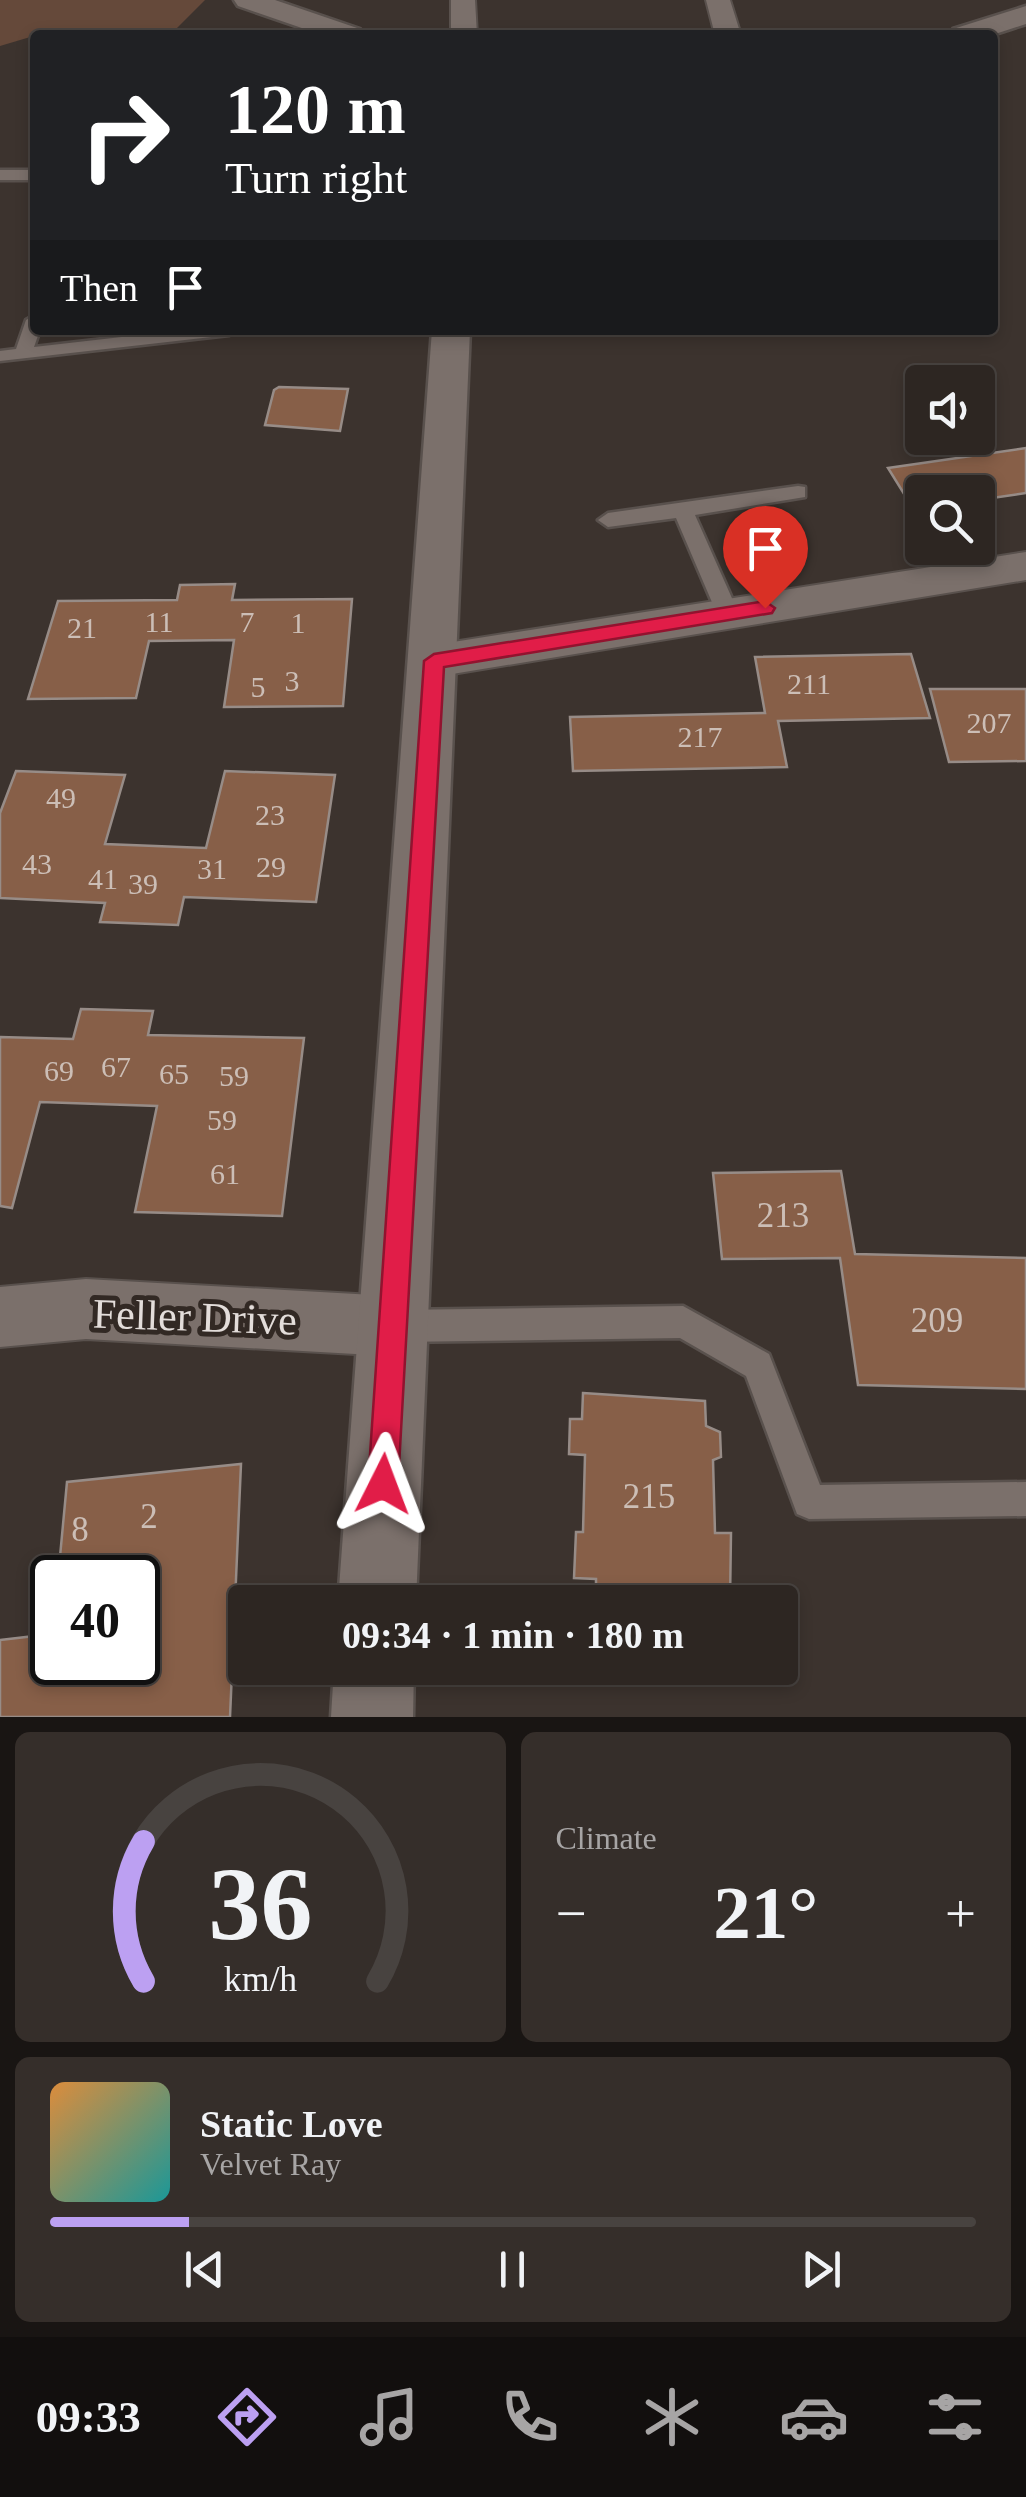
<!DOCTYPE html>
<meta charset="utf-8">
<style>
body{margin:0;font-family:Georgia,serif;background:#352e2a;color:#f1f3f6;height:100vh;display:flex;flex-direction:column;font-size:38px;white-space:nowrap}
*{box-sizing:border-box;margin:0}
p{font-size:32px;color:#a7a5a5}
.icon{flex:none;width:55px;height:55px;fill:none;stroke:currentColor;stroke-width:2;stroke-linecap:round;stroke-linejoin:round}
.map{position:relative;height:1717px;overflow:hidden}
.sheet{display:flex;flex-direction:column;gap:15px;padding:15px;background:#191513;flex:1}
.sheet>*{flex:none}
.top-card{position:absolute;left:30px;top:30px;width:968px;height:305px;border-radius:10px;box-shadow:0 5px 15px #0003,0 0 0 2px #484340;background:#202124;color:#fff;overflow:hidden}
.fabs{position:absolute;left:905px;top:365px;display:grid;gap:20px}
.fabs a{display:grid;place-items:center;width:90px;height:90px;border-radius:10px;background:#2d2622;box-shadow:0 5px 15px #0003,0 0 0 2px #484340;font-size:50px}
.speed{position:absolute;left:30px;top:1555px;display:flex;gap:20px;font-size:50px;font-weight:700;text-align:center}
.speed>*{display:grid;place-content:center;width:130px;height:130px;border-radius:50%;background:#2d2622;box-shadow:0 5px 15px #0003,0 0 0 2px #484340;line-height:1}
.speed .limit{border:5px solid #111;border-radius:15px;background:#fff;color:#111}
.pin{position:absolute;display:grid;place-items:center;width:85px;height:85px;color:#fff;margin:-102px -42px;border-radius:50% 50% 50% 0;rotate:-45deg;box-shadow:0 0 10px #0007}
.pin .icon{rotate:45deg}
.me{position:absolute;width:110px;margin:-55px;rotate:3deg;stroke-linejoin:round;filter:drop-shadow(0 0 8px #0008)}
.turn{display:flex;align-items:center;gap:35px;height:210px;padding:0 30px;font-size:45px}
.turn .icon{width:130px;height:130px;stroke-width:2.5}
.turn b{display:block;font-size:70px;line-height:85px}
.then{display:flex;align-items:center;height:95px;padding:0 30px;background:#0003;gap:20px;font-size:38px}
.big{font-size:75px;font-weight:600;line-height:1.1}
.sheet .card{flex:1;display:flex;flex-direction:column;justify-content:center;gap:15px;min-width:0;padding:0 35px;border-radius:15px;background:#352e2a}
.sheet .dial{align-items:center;gap:0}
.dial svg{height:260px;overflow:visible;fill:none;stroke:#484340;stroke-width:7;stroke-linecap:round;text-anchor:middle}
.dial text{fill:#f1f3f6;stroke:none}
.song{display:flex;align-items:center;gap:30px}
.cover{width:120px;height:120px;border-radius:15px;background:linear-gradient(135deg,hsl(30 70% 55%),hsl(180 70% 35%))}
.played{height:10px;border-radius:5px;background:linear-gradient(90deg,#bca0f2 15%,#484340 15%)}
.keys{display:flex;justify-content:space-around;direction:ltr}
.heat{display:flex;justify-content:space-between;align-items:center;font-size:55px;direction:ltr}
.sheet .tiles{flex:1;display:grid;gap:15px;grid-template-columns:1fr 1fr}
.card:last-child{grid-column:span 2}
.trip{position:absolute;left:228px;top:1585px;width:570px;height:100px;border-radius:10px;background:#2d2622;box-shadow:0 5px 15px #0003,0 0 0 2px #484340;font-weight:600;line-height:100px;text-align:center}
.menu{display:flex;height:160px;justify-content:space-around;align-items:center;background:#120f0e;color:#a7a5a5}
.menu .icon{width:70px;height:70px}
.menu .current{color:#bca0f2}
.menu b{font-size:45px;color:#f1f3f6}
.map>svg:first-child{display:block}
.green{fill:#65493a}
.building{fill:#875f48;stroke:#978c87;stroke-width:2.5}
.lines{fill:none;stroke-linecap:round;stroke-linejoin:round}
.service-casing{stroke:#59514d;stroke-width:5}
.minor-casing{stroke:#59514d;stroke-width:4}
.tertiary-casing{stroke:#59514d;stroke-width:5}
.secondary-casing{stroke:#59514d;stroke-width:5}
.service{fill:#7b706b;fill-rule:evenodd}
.minor{fill:#7b706b;fill-rule:evenodd}
.tertiary{fill:#7b706b;fill-rule:evenodd}
.secondary{fill:#7b706b;fill-rule:evenodd}
.route{fill:#e11d48;stroke:#92132f;stroke-width:2.5}
.labels{text-anchor:middle;stroke-width:10;stroke-linejoin:round;paint-order:stroke}
.number-label{font-size:30px;fill:#ccbeb6}
.near-number-label{font-size:35px;fill:#ccbeb6}
.near-street-label{font-size:42px;fill:#e3ddda;stroke:#322924}
</style>
<div class="map">
<svg width="1026" height="1717" viewBox="0 0 1026 1717">
<rect width="100%" height="100%" fill="#3c332e"/>
<path class="green" d="M0 0H205L170 35 47 32 0 46Z"/>
<path class="building" d="M279 387 348 389 340 431 265 425 274 390Z
M1026 448V493L978 500V492H922V509L914 510 888 468Z
M235 584 232 600 352 599 343 706 224 707 234 640 149 641 136 698 28 699 58 601 177 600 180 585Z
M911 654 930 718 778 721 787 767 573 771 570 717 765 713 755 657Z
M930 689H1026V761L949 762Z
M16 771 125 775 105 844 206 848 225 771 335 775 316 902 184 897 178 925 100 922 105 903 0 898V813Z
M81 1009 153 1011 148 1035 304 1038 282 1216 135 1212 157 1106 40 1102 12 1208 0 1206V1037L73 1039Z
M841 1171 855 1254 1026 1258V1389L858 1385 840 1258 722 1259 713 1173Z
M583 1393 705 1401 706 1426 720 1432 721 1457 713 1460 715 1533H731L730 1602H596V1579L574 1578 576 1532H583L585 1455 569 1454 570 1419H582Z
M241 1464 230 1717H0V1640L52 1634V1662H138V1578H58L67 1482Z
M594 1668H714L715 1685 594 1675Z"/>
<g class="lines">
<g class="service-casing">
<path id="service" d="M0 170H35V180H0Z
M35 315V330H40L34 347 183 330H238L229 335 0 361V351L16 349 26 320Z
M798 486 805 487V497L695 515 739 614 728 622 717 614 676 518 608 527 598 520 608 513Z
M683 1306 769 1354 820 1485 1026 1482V1516L809 1519 797 1514 746 1376 680 1338 396 1342 385 1337 380 1326 385 1315 396 1310Z"/>
</g>
<g class="minor-casing">
<path id="minor" d="M451 0H475L477 35H451Z
M706 0H730L741 35H715Z
M1026 552V580L434 677 419 672 413 661 419 650 434 645Z
M86 1279 391 1296 412 1305 421 1326 412 1347 391 1356 86 1339 0 1347V1287Z"/>
</g>
<g class="tertiary-casing">
<path id="tertiary" d="M432 330H470L416 1602H338Z
M334 1668H414L413 1717H331Z"/>
</g>
<g class="secondary-casing">
<path id="secondary" d="M234 0H275L360 29 365 35H322L238 6Z
M1026 6V24L992 35H948L953 29Z"/>
</g>
<use href="#service" class="service"/>
<use href="#minor" class="minor"/>
<use href="#tertiary" class="tertiary"/>
<use href="#secondary" class="secondary"/>
</g>
<path class="route" d="M765 601 775 608 772 613 444 667 398 1484 394 1495 383 1499 372 1495 368 1484 424 661 434 654Z"/>
<g class="labels">
<g class="number-label">
<text x="159" y="632">11</text>
<text x="247" y="632">7</text>
<text x="298" y="633">1</text>
<text x="82" y="638">21</text>
<text x="292" y="691">3</text>
<text x="809" y="694">211</text>
<text x="258" y="697">5</text>
<text x="989" y="733">207</text>
<text x="700" y="747">217</text>
<text x="61" y="808">49</text>
<text x="270" y="825">23</text>
<text x="37" y="874">43</text>
<text x="271" y="877">29</text>
<text x="212" y="879">31</text>
<text x="103" y="889">41</text>
<text x="143" y="894">39</text>
<text x="116" y="1077">67</text>
<text x="59" y="1081">69</text>
<text x="174" y="1084">65</text>
<text x="234" y="1086">59</text>
<text x="222" y="1130">59</text>
<text x="225" y="1184">61</text>
</g>
<g class="near-number-label">
<text x="783" y="1227">213</text>
<text x="937" y="1332">209</text>
<text x="649" y="1508">215</text>
<text x="149" y="1528">2</text>
<text x="80" y="1541">8</text>
</g>
<g class="near-street-label">
<text transform="translate(195 1316) rotate(2)" y="15">Feller Drive</text>
</g>
</g>
</svg>
<div class="fabs">
<a><svg class="icon" aria-label="sound" viewBox="0 0 24 24"><path d="M4 9h4l5-4v14l-5-4H4zM17 9q2 3 0 6"/></svg></a>
<a><svg class="icon" aria-label="search" viewBox="0 0 24 24"><circle cx="10" cy="10" r="6"/><path d="M15 15l6 6"/></svg></a>
</div>
<div class="speed"><div class="limit">40</div></div>
<div class="pin" style="left:765px;top:608px;background:#d93025"><svg class="icon" aria-label="arrive" viewBox="0 0 24 24"><path d="M6 21V4h12l-3 4 3 4H6"/></svg></div>
<svg class="me" style="left:383px;top:1484px" viewBox="-20 -20 40 40"><path d="M0-17L14 15 0 8-14 15z" fill="#e11d48" stroke="#fff" stroke-width="4"/></svg>
<div class="trip">09:34 · 1 min · 180 m</div>
<div class="top-card">
<div class="turn"><svg class="icon" aria-label="right" viewBox="0 0 24 24"><path d="M7 20v-9h11M14 6l5 5-5 5"/></svg><div><b>120 m</b>Turn right</div></div>
<div class="then">Then<svg class="icon" aria-label="arrive" viewBox="0 0 24 24"><path d="M6 21V4h12l-3 4 3 4H6"/></svg></div>
</div>
</div>
<section class="sheet">
<div class="tiles">
<div class="card dial"><svg viewBox="0 0 100 80">
<path d="M14 69A42 42 0 1 1 86 69"/>
<path d="M14 69A42 42 0 0 1 14 26" stroke="#bca0f2"/>
<text x="50" y="56" font-size="32" font-weight="700">36</text>
<text x="50" y="72" font-size="11">km/h</text>
</svg></div>
<div class="card"><p>Climate</p>
<div class="heat"><a>−</a><b class="big">21°</b><a>+</a></div>
</div>
<div class="card">
<div class="song"><i class="cover"></i><div><b>Static Love</b><p>Velvet Ray</p></div></div>
<div class="played"></div>
<div class="keys"><svg class="icon" aria-label="previous" viewBox="0 0 24 24"><path d="M18 5L8 12l10 7zM5 5v14"/></svg><svg class="icon" aria-label="pause" viewBox="0 0 24 24"><path d="M8 5v14M16 5v14"/></svg><svg class="icon" aria-label="next" viewBox="0 0 24 24"><path d="M6 5l10 7-10 7zM19 5v14"/></svg></div>
</div>
</div>
</section>
<nav class="menu">
<b>09:33</b>
<svg class="icon current" aria-label="directions" viewBox="0 0 24 24"><path d="M12 3l9 9-9 9-9-9zM9 14v-3h6M13 9l2 2-2 2"/></svg>
<svg class="icon" aria-label="music" viewBox="0 0 24 24"><path d="M9 18V5l10-2v13"/><circle cx="6" cy="18" r="3"/><circle cx="16" cy="16" r="3"/></svg>
<svg class="icon" aria-label="phone" viewBox="0 0 24 24"><path d="M5 4h4l2 5-3 2q2 4 5 5l2-3 5 2v4C11 20 4 13 5 4z"/></svg>
<svg class="icon" aria-label="climate" viewBox="0 0 24 24"><path d="M12 3v18M4 7l16 10M4 17L20 7"/></svg>
<svg class="icon" aria-label="car" viewBox="0 0 24 24"><path d="M5 17H2v-5l4-1 3-4h7l3 4 3 1v5h-3M9 17h6M6 11h13"/><circle cx="7" cy="17" r="2"/><circle cx="17" cy="17" r="2"/></svg>
<svg class="icon" aria-label="filters" viewBox="0 0 24 24"><path d="M4 7h16M4 17h16"/><circle cx="9" cy="7" r="2"/><circle cx="15" cy="17" r="2"/></svg>
</nav>
